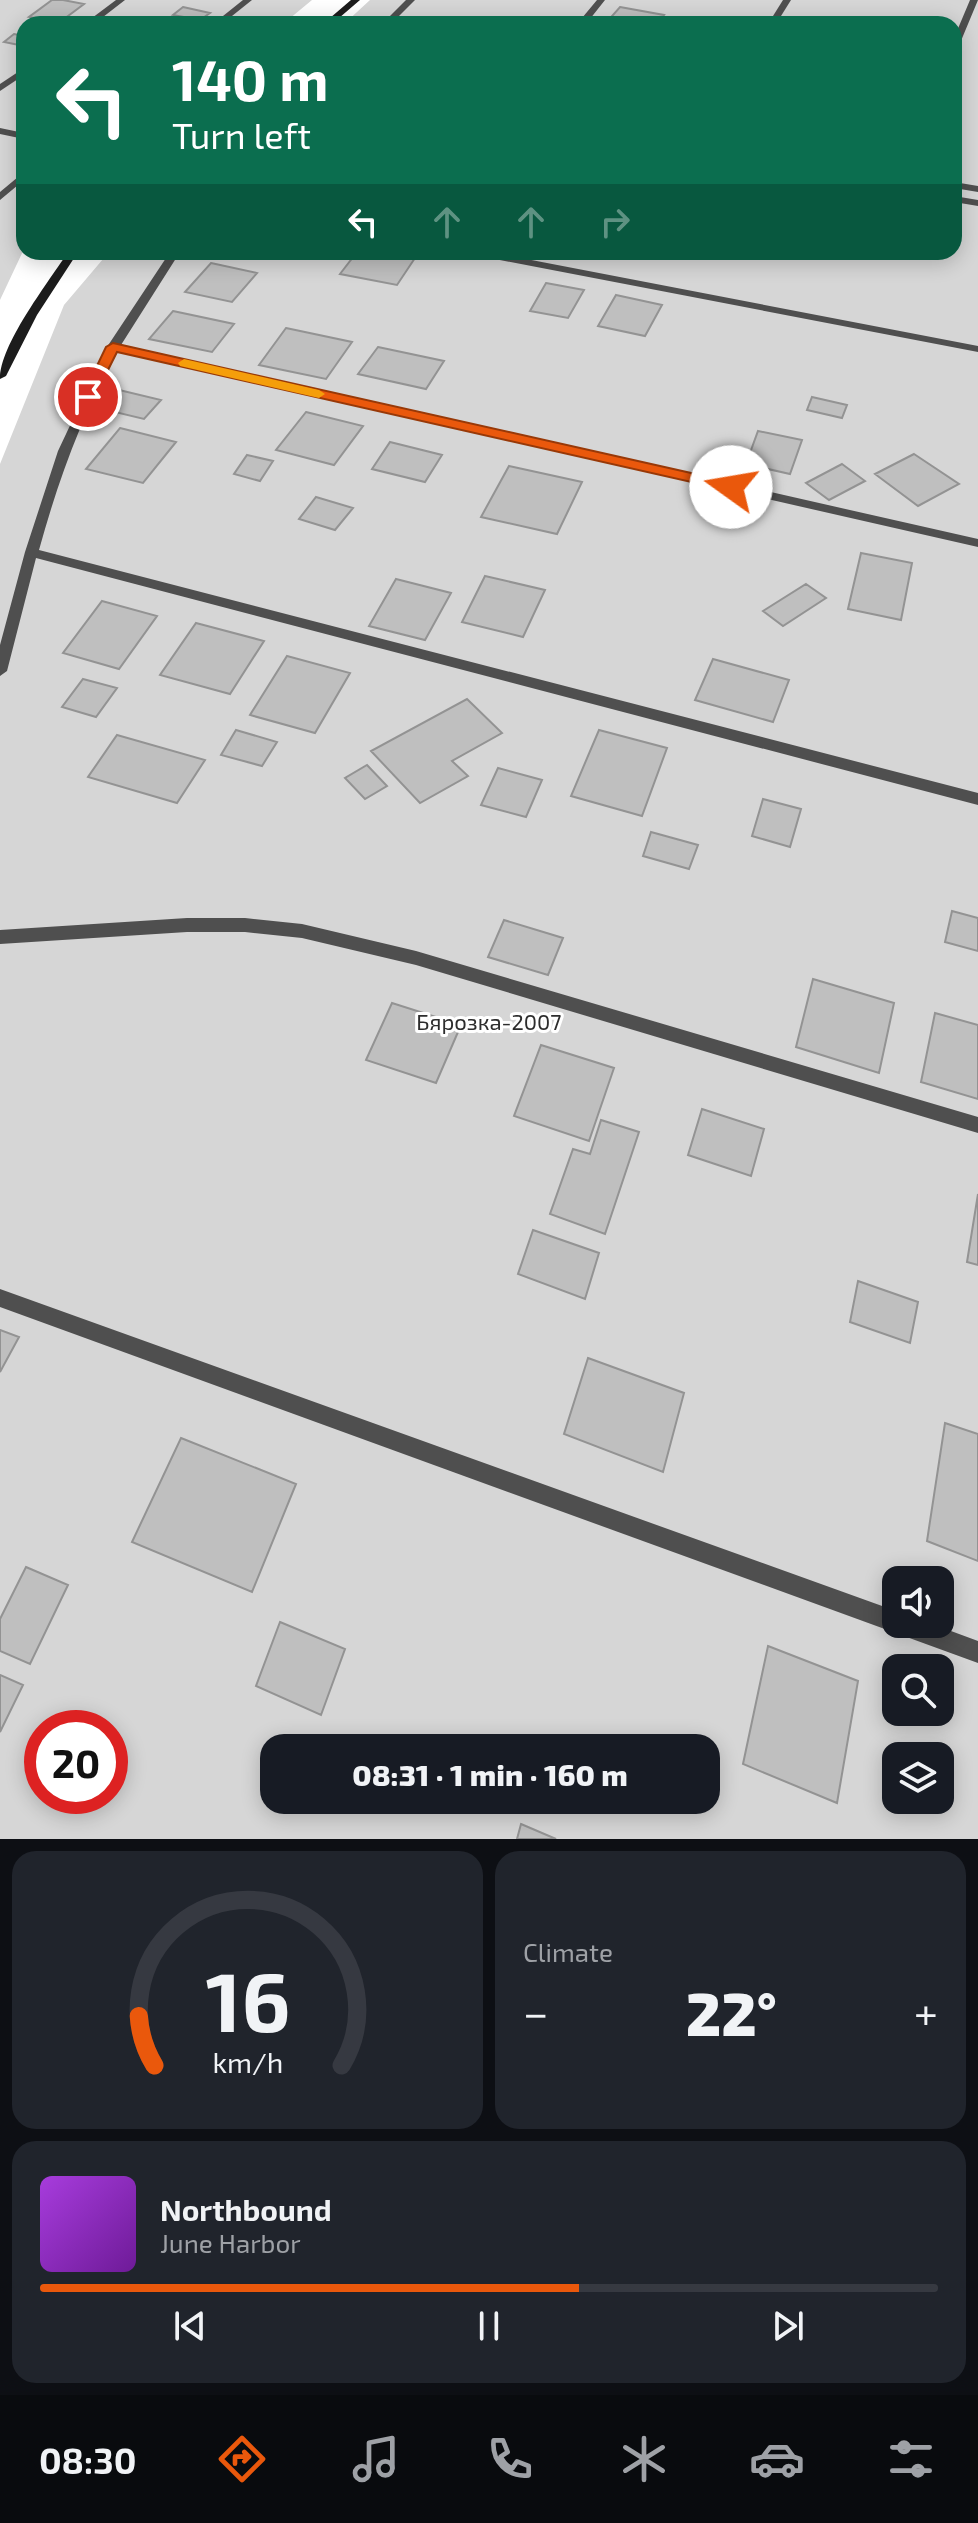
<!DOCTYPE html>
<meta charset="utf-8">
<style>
body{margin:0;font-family:"Exo 2",sans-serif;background:#20242c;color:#f1f3f6;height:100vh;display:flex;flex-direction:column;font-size:30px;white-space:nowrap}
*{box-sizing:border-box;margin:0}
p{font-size:26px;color:#9ea1a6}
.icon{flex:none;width:44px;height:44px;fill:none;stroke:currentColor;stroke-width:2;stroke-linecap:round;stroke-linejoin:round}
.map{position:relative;height:1839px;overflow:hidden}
.drawer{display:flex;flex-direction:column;gap:12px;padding:12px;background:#0d0f14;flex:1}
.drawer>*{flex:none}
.guide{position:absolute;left:16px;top:16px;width:946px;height:244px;border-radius:24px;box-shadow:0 4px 20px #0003;background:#0b6e4f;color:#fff;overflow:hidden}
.tools{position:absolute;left:882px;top:1566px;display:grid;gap:16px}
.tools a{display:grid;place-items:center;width:72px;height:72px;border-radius:16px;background:#171b24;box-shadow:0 4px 20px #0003;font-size:40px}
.speed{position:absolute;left:24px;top:1710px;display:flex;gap:16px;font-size:40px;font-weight:700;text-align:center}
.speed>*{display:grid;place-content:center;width:104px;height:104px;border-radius:50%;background:#171b24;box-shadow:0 4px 20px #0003;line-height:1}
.speed .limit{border:12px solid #d22;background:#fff;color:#111}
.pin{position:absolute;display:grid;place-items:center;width:68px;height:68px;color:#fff;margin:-34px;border:4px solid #fff;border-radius:50%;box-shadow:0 2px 8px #0007}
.me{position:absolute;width:88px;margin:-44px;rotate:283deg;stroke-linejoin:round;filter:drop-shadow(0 0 6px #0008)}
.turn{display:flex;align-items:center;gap:28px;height:168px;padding:0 24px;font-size:36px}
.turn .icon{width:104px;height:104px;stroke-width:2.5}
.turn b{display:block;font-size:56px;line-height:68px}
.lanes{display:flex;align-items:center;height:76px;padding:0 24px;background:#0003;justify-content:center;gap:40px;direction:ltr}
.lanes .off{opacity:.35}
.big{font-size:60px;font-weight:800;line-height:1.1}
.drawer .card{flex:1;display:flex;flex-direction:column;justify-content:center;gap:12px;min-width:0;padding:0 28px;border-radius:24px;background:#20242c}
.drawer .dial{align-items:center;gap:0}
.dial svg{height:208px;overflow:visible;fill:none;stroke:#363941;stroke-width:7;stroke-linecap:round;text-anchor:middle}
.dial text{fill:#f1f3f6;stroke:none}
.song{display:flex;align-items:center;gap:24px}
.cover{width:96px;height:96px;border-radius:12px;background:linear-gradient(135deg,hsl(280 70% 55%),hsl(280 70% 35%))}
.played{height:8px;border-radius:4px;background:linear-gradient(90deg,#ea580c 60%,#363941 60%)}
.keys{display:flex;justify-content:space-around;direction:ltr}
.heat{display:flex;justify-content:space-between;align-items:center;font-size:44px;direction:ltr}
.drawer .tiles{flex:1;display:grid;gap:12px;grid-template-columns:1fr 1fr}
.card:last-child{grid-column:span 2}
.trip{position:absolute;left:260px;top:1734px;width:460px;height:80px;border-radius:24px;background:#171b24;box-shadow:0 4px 20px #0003;font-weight:800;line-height:80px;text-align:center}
.tabs{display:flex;height:128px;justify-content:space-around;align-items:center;background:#090b0e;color:#9ea1a6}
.tabs .icon{width:56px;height:56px}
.tabs .selected{color:#ea580c}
.tabs b{font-size:36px;color:#f1f3f6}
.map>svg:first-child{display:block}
.green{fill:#d6d6d6;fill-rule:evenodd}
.building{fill:#bfbfbf;stroke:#939393;stroke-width:2}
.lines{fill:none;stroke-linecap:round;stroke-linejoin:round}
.lane{fill:#4f4f4f;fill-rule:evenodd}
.secondary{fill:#1c1c1c;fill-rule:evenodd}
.route{fill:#ea580c;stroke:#983908;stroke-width:2}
.slow{fill:#f59e0b}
.labels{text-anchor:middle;stroke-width:6;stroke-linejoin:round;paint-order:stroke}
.park-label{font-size:22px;fill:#2d2d2d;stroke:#fff}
</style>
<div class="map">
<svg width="978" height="1839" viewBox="0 0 978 1839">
<rect width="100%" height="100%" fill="#fff"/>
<path class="green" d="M0 0H312L283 24H24V249L0 300Z
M370 0H978V1839H0V464L64 305 109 252H954V24H344ZM896 1580H940V1624H896ZM896 1668H940V1712H896ZM42 1728H110V1796H42ZM274 1748H706V1800H274ZM896 1756H940V1800H896Z"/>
<path class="building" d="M52 0H63L84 4 60 22 29 17Z
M183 7 210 13 200 20 173 15Z
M620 7 664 15 656 24H605Z
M14 34 24 36V46L4 42Z
M357 252H385L415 258 397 285 340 274Z
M211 263 257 273 232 302 185 292Z
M546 283 584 290 568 318 530 311Z
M616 295 662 305 645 336 598 326Z
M173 311 234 324 212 352 149 339Z
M286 328 352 342 326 379 259 365Z
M378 347 444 361 426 389 358 374Z
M115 389 161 400 144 419 98 408Z
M812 397 847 405 842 418 807 410Z
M306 412 363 426 334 465 276 450Z
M120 428 176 442 143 483 86 469Z
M758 431 802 440 790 474 746 464Z
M390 442 442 455 425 482 372 469Z
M914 454 959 484 918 506 875 474Z
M247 455 273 461 260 481 234 474Z
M842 464 865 481 829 500 806 483Z
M509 466 582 482 557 534 481 517Z
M316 497 353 508 335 530 299 519Z
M861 553 912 563 901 620 848 609Z
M485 576 545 590 523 637 462 622Z
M396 579 451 593 425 640 369 626Z
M806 584 826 598 783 626 763 611Z
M102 601 157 616 119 669 63 653Z
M196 623 264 641 230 694 160 675Z
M287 656 350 673 315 733 250 715Z
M713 659 789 680 773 722 695 700Z
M83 679 117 688 96 717 62 707Z
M467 699 502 733 452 761 468 776 420 803 371 751Z
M236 730 277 742 262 766 221 755Z
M599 730 667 748 642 816 571 796Z
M117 735 205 760 177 803 88 777Z
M367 765 387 786 365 799 345 778Z
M498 768 542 780 526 817 481 805Z
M763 799 801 809 790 847 752 836Z
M651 832 698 845 689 869 643 856Z
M952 911 978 918V951L945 942Z
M504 920 563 938 548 975 488 957Z
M813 979 894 1003 879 1073 796 1047Z
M392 1003 461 1025 436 1083 366 1060Z
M935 1013 978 1025V1099L921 1082Z
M541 1045 614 1068 589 1141 514 1116Z
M702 1109 764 1129 751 1176 688 1155Z
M601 1120 639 1132 605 1234 550 1214 573 1149 590 1154Z
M978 1194V1265L967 1262Z
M533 1230 599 1253 585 1299 518 1274Z
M858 1281 918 1302 910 1343 850 1322Z
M0 1330 19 1337 0 1372Z
M588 1358 684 1393 663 1472 564 1434Z
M945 1423 978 1434V1561L927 1541Z
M181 1438 296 1484 252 1592 132 1542Z
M26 1567 68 1585 30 1664 0 1651V1619Z
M280 1622 345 1649 321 1715 256 1686Z
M768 1646 858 1681 837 1803 743 1764Z
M0 1675 23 1685 0 1732Z
M521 1824 556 1839H517Z"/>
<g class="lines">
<path class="lane" d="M116 0H125L94 24H84Z
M243 0H252L222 24H213Z
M406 0H415L391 24H382Z
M597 0H605L586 24H577Z
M783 0H791L776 24H768Z
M970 0H978L958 48 954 51V38Z
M24 68V75L0 91V84Z
M0 128 24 133V139L0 134Z
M24 172V180L0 200V192Z
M954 182 978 186V192L954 188Z
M954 196 978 200V206L954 202Z
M170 252H180L121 345 978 539V547L118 351C82 414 58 481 39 550L978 793V805L36 558 7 671 0 676V645L25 552 58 451 107 347Z
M469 252H490L978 346V352L474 255Z
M187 918H245L302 924 416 951 978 1117V1133L416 965 302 938 245 932H187L0 944V930Z
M0 1289 896 1611V1624H932L978 1641V1663L0 1307Z"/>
<path class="secondary" d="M351 0H360L332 24H323Z
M68 252H78L37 315 6 376 0 379C0 344 48 283 68 252Z"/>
</g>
<path class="route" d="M113 343 731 482 738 487 731 491 117 352 93 400H84L82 397 106 347Z"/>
<path class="slow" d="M184 359 319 390 325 394 319 398 180 366 178 363Z"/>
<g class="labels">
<g class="park-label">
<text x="489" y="1030">Бярозка-2007</text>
</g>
</g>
</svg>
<div class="tools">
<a><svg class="icon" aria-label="sound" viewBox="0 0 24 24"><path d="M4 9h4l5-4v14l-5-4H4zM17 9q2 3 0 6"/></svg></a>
<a><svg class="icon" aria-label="search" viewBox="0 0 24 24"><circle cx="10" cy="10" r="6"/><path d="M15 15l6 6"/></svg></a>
<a><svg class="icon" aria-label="layers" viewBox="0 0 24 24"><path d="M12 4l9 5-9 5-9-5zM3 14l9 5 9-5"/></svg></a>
</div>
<div class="speed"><div class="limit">20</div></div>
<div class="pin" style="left:88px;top:397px;background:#d93025"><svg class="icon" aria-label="arrive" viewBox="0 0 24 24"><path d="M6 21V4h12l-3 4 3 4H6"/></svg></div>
<svg class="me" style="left:731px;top:487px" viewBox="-20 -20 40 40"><circle r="19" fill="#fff"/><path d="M0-13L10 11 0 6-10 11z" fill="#ea580c"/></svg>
<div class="trip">08:31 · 1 min · 160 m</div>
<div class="guide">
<div class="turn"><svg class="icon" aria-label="left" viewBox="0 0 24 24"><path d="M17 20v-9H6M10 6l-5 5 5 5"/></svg><div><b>140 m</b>Turn left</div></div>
<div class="lanes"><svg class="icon" aria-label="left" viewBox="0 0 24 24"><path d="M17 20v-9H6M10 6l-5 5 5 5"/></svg><svg class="icon off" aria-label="ahead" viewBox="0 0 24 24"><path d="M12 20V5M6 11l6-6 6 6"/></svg><svg class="icon off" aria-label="ahead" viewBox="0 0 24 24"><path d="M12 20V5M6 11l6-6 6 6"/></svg><svg class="icon off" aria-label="right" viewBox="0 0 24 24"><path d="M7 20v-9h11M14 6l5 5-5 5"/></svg></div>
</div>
</div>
<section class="drawer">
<div class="tiles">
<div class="card dial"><svg viewBox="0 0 100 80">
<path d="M14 69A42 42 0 1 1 86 69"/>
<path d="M14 69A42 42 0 0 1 8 50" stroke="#ea580c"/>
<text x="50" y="56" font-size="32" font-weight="700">16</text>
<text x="50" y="72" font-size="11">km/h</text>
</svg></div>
<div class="card"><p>Climate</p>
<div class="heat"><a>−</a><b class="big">22°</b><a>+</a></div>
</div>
<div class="card">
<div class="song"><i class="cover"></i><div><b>Northbound</b><p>June Harbor</p></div></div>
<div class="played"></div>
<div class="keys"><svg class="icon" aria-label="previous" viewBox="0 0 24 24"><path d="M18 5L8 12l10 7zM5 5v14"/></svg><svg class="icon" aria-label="pause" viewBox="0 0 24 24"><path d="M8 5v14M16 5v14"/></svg><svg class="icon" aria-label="next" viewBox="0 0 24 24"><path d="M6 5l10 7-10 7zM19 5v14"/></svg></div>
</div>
</div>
</section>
<nav class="tabs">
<b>08:30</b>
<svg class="icon selected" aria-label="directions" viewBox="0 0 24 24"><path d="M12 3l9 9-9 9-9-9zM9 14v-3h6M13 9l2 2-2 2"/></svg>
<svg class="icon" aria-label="music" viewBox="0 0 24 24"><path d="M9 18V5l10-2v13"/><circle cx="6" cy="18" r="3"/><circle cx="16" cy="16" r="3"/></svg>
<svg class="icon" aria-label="phone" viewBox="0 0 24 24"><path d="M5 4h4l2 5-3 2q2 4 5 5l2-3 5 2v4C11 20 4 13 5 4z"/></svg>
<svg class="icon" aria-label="climate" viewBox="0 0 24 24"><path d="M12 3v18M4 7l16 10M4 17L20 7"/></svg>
<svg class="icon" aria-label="car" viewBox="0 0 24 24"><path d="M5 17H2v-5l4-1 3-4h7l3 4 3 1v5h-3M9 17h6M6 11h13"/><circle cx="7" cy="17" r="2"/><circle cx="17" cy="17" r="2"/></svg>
<svg class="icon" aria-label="filters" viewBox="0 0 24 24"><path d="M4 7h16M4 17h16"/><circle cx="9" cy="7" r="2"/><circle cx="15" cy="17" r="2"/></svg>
</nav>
